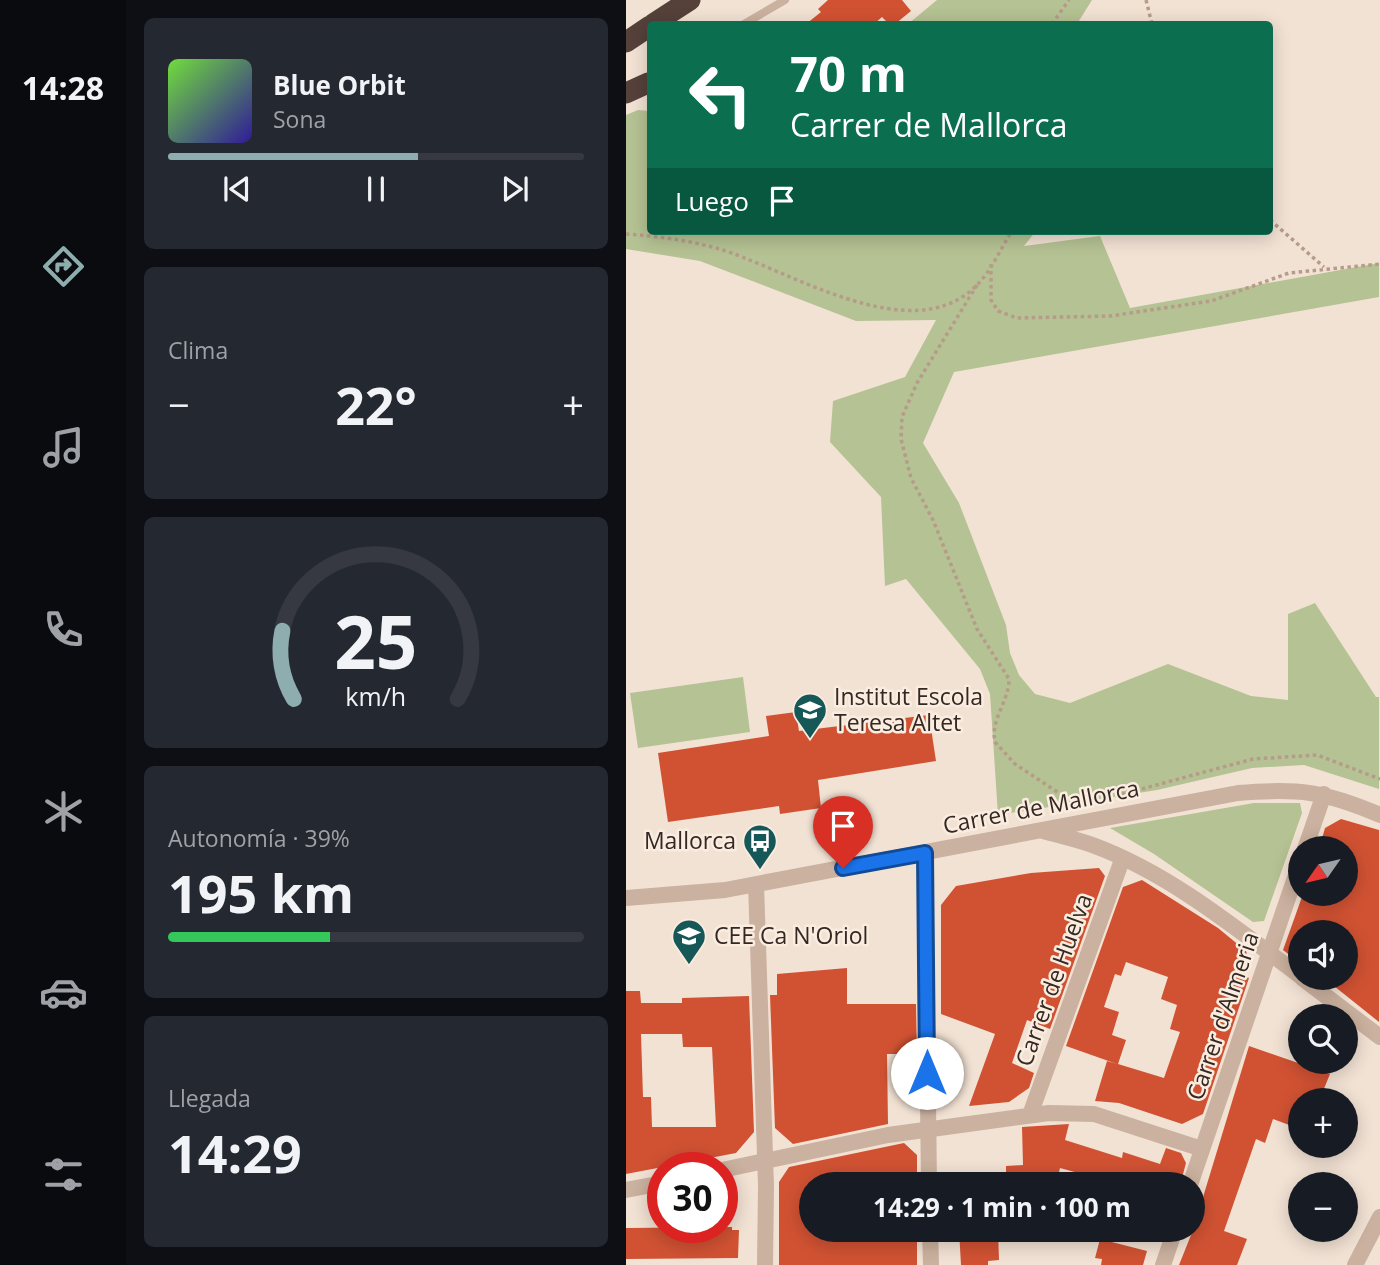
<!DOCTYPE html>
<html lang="es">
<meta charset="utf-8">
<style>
body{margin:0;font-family:"Open Sans",sans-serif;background:#242831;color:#f1f3f6;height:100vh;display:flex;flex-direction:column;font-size:26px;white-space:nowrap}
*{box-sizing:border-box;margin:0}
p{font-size:23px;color:#9ea1a6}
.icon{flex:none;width:38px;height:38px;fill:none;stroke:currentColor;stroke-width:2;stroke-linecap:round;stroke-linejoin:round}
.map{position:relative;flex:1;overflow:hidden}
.sheet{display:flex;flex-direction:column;gap:18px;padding:18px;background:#0d0f14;width:500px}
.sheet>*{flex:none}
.top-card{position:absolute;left:21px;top:21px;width:626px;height:214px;border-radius:7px;box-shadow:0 4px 18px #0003;background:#0b6e4f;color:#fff;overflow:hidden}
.needle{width:46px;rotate:236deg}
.tools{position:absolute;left:662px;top:836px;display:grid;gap:14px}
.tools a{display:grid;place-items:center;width:70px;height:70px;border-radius:50%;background:#171b24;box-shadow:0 4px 18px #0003;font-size:35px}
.speed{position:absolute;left:21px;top:1152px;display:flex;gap:14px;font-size:35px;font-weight:700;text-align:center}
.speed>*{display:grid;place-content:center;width:91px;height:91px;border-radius:50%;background:#171b24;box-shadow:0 4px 18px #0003;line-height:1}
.speed .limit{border:10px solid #d22;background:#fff;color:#111}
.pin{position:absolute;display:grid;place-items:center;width:60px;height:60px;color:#fff;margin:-72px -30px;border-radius:50% 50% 50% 0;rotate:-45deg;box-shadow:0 0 7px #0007}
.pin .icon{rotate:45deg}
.me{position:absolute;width:77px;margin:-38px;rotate:0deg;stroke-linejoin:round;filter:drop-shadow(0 0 5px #0008)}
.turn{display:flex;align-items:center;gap:24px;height:147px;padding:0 28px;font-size:32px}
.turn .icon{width:91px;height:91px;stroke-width:2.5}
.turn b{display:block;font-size:49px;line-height:60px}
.then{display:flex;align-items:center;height:66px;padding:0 28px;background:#0003;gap:14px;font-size:26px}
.big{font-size:52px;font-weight:700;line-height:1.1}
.sheet .card{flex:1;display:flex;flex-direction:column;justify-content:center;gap:10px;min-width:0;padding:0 24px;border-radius:10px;background:#242831}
.sheet .dial{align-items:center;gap:0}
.dial svg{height:182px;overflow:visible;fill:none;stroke:#363941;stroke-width:7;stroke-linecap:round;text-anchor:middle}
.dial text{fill:#f1f3f6;stroke:none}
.song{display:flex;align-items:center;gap:21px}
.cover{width:84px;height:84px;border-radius:10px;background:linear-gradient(135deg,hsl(100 70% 55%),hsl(250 70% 35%))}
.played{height:7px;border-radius:4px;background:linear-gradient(90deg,#8eadaf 60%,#363941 60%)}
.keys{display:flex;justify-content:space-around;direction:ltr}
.heat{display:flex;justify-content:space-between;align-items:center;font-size:38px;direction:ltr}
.charge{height:10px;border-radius:5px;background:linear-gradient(90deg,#34c759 39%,#363941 0)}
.trip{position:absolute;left:173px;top:1172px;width:406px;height:70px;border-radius:35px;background:#171b24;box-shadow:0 4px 18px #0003;font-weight:700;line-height:70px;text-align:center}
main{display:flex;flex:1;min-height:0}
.dock{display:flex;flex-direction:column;width:126px;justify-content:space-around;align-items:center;background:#090b0e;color:#9ea1a6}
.dock .icon{width:49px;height:49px}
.dock .selected{color:#8eadaf}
.dock b{font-size:32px;color:#f1f3f6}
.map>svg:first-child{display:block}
.green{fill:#b5c293}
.building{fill:#d15233;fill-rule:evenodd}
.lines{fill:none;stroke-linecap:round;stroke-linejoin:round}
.path{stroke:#b69b8a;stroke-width:3.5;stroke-dasharray:3.5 3.5;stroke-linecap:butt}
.service{stroke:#cbb19f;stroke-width:8}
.minor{stroke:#cbb19f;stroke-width:16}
.motorway{stroke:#55413a;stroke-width:21}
.route-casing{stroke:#114b97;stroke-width:18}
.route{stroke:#1a73e8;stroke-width:12}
.labels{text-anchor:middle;stroke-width:5;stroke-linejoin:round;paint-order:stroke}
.poi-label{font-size:23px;fill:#342823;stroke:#faede0;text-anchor:start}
.street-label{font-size:23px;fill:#342823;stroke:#faede0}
</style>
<main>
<nav class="dock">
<b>14:28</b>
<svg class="icon selected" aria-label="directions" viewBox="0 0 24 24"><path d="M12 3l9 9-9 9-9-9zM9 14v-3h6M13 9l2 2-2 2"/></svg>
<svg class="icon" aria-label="music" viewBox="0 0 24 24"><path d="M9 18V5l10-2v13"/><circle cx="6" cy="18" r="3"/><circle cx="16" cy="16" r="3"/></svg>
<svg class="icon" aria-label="phone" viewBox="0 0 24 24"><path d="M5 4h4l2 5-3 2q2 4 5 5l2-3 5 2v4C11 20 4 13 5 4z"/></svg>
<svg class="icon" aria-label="climate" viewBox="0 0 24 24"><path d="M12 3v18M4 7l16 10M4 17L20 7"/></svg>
<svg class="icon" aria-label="car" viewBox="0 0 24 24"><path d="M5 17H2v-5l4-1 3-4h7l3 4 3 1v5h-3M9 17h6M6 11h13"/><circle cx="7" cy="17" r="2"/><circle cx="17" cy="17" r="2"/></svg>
<svg class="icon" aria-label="filters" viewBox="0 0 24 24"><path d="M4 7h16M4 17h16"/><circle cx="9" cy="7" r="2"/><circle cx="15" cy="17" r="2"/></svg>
</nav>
<section class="sheet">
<div class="card">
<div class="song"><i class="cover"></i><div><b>Blue Orbit</b><p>Sona</p></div></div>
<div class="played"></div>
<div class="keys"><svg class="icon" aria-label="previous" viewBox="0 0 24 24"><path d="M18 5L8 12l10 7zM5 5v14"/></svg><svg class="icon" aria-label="pause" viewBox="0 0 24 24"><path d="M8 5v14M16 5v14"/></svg><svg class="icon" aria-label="next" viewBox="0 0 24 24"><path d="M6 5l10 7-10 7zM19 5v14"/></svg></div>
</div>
<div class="card"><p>Clima</p>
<div class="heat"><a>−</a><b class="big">22°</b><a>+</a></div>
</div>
<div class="card dial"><svg viewBox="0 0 100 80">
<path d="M14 69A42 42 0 1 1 86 69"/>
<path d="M14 69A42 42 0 0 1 9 39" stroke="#8eadaf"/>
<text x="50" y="56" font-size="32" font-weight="700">25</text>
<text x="50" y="72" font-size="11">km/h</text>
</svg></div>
<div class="card"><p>Autonomía · 39%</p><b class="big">195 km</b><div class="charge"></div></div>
<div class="card"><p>Llegada</p><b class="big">14:29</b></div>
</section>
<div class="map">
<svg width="754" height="1265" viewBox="0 0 754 1265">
<rect width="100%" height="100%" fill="#f2e2d4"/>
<path class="green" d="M311 0H466L451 24H282Z
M12 110 24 111V231H410L398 246 474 236 504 308 753 263V297L328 372 297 443 333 503 380 625 384 653 393 675 409 694 444 703 542 664 625 696 662 700V614L689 603 750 697H753V789L678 765 626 768 531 790 372 815 364 694 354 669 280 579 259 586 255 497 204 442 207 401 279 377 310 320 230 321 74 261 0 249V115Z
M117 677 124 732 12 748 4 693Z
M628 803H674L676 813 638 921 627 922 528 854 484 828Z"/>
<path class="building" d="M202 0H276L285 11 269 24H263L256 17 248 24H180L195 12 192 9Z
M170 712 173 731 303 715 310 761 192 780 195 808 154 814 153 806 42 822 32 753 143 736 140 716Z
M715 819 753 830V1022L698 978H719V933H674V963L657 950 677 894H719V849H693L699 828Z
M473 868 479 876 424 1029 401 1020 386 1063 408 1073 403 1088 383 1102 343 1106 369 1034 315 1014V905L330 886 405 873Z
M516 880 592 928 620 951 623 961 618 976 623 978 577 1114 556 1124 493 1103 469 1101 481 1061 491 1064 440 1046 497 887ZM500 962 542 977 535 999 551 1005 544 1029 554 1032 538 1078 492 1064 500 1040 486 1035 493 1012 478 1007 489 974 495 976Z
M221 968V1004H290L291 1054H261L262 1124 167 1144 149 1128 144 995H151V974Z
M0 991H14L15 1003H56V998L123 996 128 1132 110 1153 0 1174ZM15 1034H56L57 1047H86L90 1127H26L25 1097H17Z
M623 1046 704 1074 693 1101H674V1129L647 1119 639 1143 630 1139 598 1231 621 1239 611 1265H553L567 1230Z
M443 1124 439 1140 496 1158 497 1152 534 1164 540 1148 555 1153 560 1163 554 1185H496L434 1168 430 1185H380V1166L397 1165 396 1127Z
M278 1143 291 1155V1185H186V1230H291V1265H153V1182L163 1167Z
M106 1227V1230H113L112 1258 0 1259V1228Z
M333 1230H372L373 1260 362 1261V1265H335Z
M474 1239 521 1251 517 1265H475L476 1259 469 1258Z"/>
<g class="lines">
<path class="path" d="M520 0 526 24
M426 24 443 0
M644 220 698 267
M0 234C30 236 60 240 90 248 161 268 285 352 351 285 365 271 375 248 386 231
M365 264V300L372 311 391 318 484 316 585 301 663 273 754 264
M351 285 291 383 276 417 275 439 285 478 307 520 351 629 383 679C383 702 364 719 369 742L389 764 451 805
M482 798 627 759 691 755 754 779"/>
<path class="service" d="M118 24 159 0"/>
<path class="minor" d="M417 831C435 836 453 840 469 846 544 874 611 929 674 976
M679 849 698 794
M299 853 303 1185
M130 884 140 1186 139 1265
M0 898 99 890 612 793C672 788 698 791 754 815
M676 978 754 1037
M404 1115 496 860
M96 1170 262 1135 423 1113 468 1114 576 1149
M564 1185 674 863
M0 1190 37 1183
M304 1230 305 1265
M537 1265 549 1230
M729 1265 754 1217"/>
<path class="motorway" d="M27 24 64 0
M0 42 24 26
M0 93 22 83"/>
</g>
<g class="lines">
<g class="route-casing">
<path id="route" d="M217 868 299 853 301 1073"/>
</g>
<use href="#route" class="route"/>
</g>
<defs>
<g id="school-pin" transform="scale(1.75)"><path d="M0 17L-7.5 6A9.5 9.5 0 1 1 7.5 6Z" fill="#165758" stroke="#faede0"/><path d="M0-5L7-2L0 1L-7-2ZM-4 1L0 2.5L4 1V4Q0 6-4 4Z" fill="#fff"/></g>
<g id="bus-pin" transform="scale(1.75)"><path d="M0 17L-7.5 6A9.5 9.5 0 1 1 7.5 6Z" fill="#165758" stroke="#faede0"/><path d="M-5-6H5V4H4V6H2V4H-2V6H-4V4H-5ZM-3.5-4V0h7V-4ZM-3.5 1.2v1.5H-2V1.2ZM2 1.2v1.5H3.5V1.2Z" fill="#fff"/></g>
</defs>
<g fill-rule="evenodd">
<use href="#school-pin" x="184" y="710"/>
<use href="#bus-pin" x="134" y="841"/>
<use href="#school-pin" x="63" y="936"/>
</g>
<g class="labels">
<g class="poi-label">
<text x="208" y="705">Institut Escola<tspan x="208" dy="26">Teresa Altet</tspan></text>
<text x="110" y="849" text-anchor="end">Mallorca</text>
<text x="88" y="944">CEE Ca N'Oriol</text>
</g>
<g class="street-label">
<text transform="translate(415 807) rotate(-11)" y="8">Carrer de Mallorca</text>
<text transform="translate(428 980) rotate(-70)" y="8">Carrer de Huelva</text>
<text transform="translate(597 1016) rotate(-71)" y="8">Carrer d'Almeria</text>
</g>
</g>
</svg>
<div class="tools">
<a><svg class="needle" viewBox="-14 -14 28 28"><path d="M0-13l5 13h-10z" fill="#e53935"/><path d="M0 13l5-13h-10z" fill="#9ea1a6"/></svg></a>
<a><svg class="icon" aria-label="sound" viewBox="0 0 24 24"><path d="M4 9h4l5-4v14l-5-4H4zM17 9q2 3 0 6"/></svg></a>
<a><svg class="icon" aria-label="search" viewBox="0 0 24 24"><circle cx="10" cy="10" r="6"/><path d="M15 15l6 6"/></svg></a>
<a>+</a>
<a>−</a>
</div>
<div class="speed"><div class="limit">30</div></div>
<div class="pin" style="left:217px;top:868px;background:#d93025"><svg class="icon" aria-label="arrive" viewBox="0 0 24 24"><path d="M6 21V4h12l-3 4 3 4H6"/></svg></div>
<svg class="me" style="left:301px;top:1073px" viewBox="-20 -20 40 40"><circle r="19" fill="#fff"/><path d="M0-13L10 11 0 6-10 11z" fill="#1a73e8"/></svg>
<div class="trip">14:29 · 1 min · 100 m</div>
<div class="top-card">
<div class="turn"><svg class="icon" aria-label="left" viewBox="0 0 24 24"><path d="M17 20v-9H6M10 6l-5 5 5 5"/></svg><div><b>70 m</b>Carrer de Mallorca</div></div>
<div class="then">Luego<svg class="icon" aria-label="arrive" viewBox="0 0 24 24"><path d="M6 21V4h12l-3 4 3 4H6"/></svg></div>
</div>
</div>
</main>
